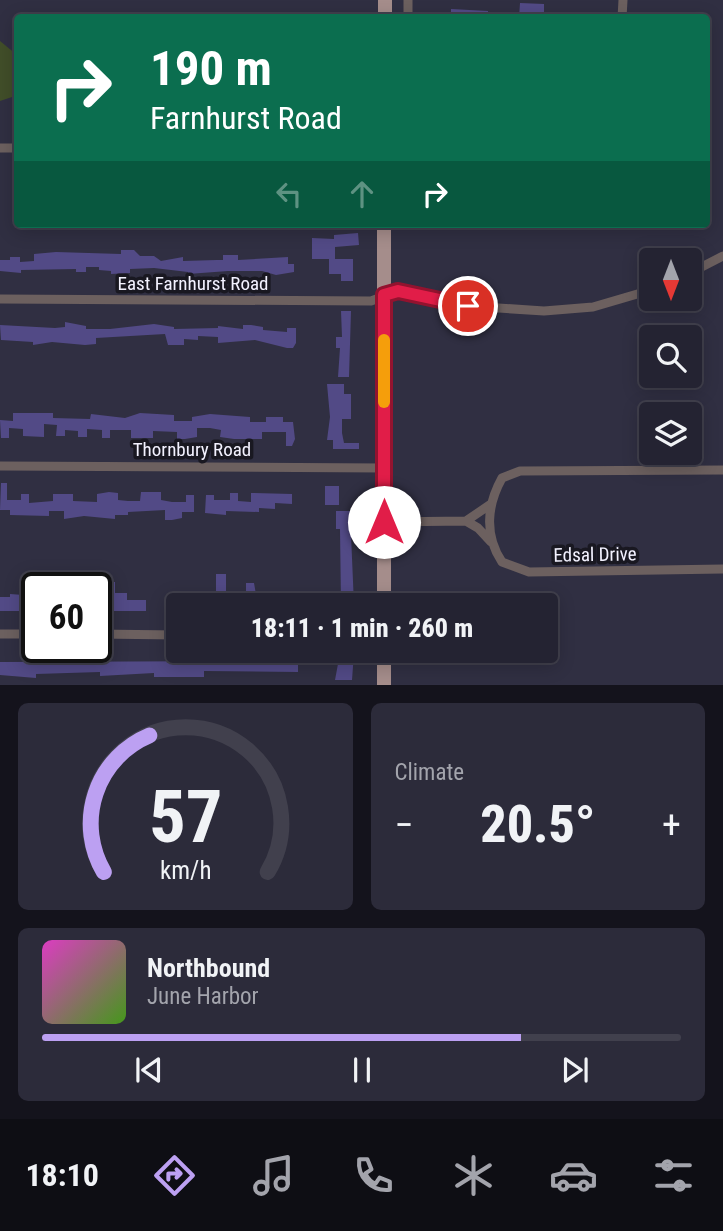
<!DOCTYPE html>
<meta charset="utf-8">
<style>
body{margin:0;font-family:"Roboto Condensed",sans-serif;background:#2c2b3a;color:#f1f3f6;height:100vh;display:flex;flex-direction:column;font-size:26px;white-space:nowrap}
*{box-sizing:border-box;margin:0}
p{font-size:23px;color:#a3a4ac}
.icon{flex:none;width:38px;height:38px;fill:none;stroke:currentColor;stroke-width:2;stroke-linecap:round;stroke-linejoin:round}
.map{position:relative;height:685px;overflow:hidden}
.sheet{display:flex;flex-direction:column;gap:18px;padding:18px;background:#14131c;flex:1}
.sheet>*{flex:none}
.guide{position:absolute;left:14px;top:14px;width:696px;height:214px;border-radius:7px;box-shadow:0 4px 18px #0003,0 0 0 2px #41404d;background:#0b6e4f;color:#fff;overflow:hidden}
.needle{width:46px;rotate:180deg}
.controls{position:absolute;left:639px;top:248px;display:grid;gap:14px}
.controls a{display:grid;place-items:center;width:63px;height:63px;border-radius:7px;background:#242332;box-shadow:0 4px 18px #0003,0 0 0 2px #41404d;font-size:35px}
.speed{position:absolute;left:21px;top:572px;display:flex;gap:14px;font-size:35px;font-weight:700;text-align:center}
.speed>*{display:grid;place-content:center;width:91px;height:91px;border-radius:50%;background:#242332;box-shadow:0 4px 18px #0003,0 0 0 2px #41404d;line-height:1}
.speed .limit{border:4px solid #111;border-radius:10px;background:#fff;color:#111}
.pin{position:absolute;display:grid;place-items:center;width:60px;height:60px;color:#fff;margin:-30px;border:4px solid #fff;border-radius:50%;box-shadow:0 2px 7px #0007}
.me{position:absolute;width:77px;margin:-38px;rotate:0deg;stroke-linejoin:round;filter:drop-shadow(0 0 5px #0008)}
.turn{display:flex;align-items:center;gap:24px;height:147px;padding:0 21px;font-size:32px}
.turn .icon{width:91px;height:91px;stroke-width:2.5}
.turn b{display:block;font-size:49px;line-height:60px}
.lanes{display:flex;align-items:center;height:66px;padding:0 21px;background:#0003;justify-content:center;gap:35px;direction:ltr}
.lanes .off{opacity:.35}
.big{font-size:52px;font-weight:800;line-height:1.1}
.sheet .tile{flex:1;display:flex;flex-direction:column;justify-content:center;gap:10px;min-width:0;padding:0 24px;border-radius:10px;background:#2c2b3a}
.sheet .dial{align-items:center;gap:0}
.dial svg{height:182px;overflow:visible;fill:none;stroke:#41404d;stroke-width:7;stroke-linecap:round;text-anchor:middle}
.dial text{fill:#f1f3f6;stroke:none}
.song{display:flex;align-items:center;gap:21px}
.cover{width:84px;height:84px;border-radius:10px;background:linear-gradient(135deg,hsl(310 70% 55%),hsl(100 70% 35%))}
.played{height:7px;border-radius:4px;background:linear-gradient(90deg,#bca0f2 75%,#41404d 75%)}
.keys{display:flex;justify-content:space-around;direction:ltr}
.heat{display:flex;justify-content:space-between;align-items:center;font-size:38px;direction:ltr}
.sheet .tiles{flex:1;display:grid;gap:18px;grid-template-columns:1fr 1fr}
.tile:last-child{grid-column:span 2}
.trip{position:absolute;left:166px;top:593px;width:392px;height:70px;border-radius:7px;background:#242332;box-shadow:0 4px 18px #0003,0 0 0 2px #41404d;font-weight:800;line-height:70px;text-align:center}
.dock{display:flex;height:112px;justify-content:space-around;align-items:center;background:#0e0e14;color:#a3a4ac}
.dock .icon{width:49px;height:49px}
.dock .current{color:#bca0f2}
.dock b{font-size:32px;color:#f1f3f6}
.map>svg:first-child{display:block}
.green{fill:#414e29}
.building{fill:#524a86}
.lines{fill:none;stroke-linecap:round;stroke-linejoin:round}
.street{stroke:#6c605f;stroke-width:9}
.primary{stroke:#a58d8b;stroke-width:14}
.route-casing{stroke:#92132f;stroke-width:18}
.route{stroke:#e11d48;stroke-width:12}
.slow{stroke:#f59e0b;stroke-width:12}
.labels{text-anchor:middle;stroke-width:7;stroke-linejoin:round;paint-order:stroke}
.street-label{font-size:19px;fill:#f3f2ff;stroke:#191821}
</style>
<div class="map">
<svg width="723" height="685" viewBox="0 0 723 685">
<rect width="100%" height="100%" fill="#302f42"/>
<path class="green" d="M0 41 17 55 18 95 0 101Z"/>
<path class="building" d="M520 3 544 4V18H519Z
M451 9 488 11V18H451Z
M358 233 359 245 335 247V259H353V281H341V274H329V259H312V238L334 239V235Z
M121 250H134L140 256H154L161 261 183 257V261L217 260H223V255H238V260L288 257V264H294V272L276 275 262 271H228L188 274V272L154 268 130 269V273L111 274V271L99 270V267H86V272H76V269L21 270V273L0 271V260H10V257H20V262L34 261V254L56 252 121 254Z
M341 311H351L349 377H338L340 348H336V337H342Z
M65 322 86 326V329H110L154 324 174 327V329L218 328V326L243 329V325H251L263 327V330L287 332V328H296V343L293 348H287L255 340 218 343V337L198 336V340L184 339V345H168L165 334 96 338V344L85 345 52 342 33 345V342L1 340 0 325 55 328 65 327Z
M327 384H344V394H351V419H342V433L344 443H359V449H333V440H327L330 417Z
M13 413H53V418L90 419 91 414 125 418 140 413 174 415V421H192V417L210 414 250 417V422H266V417H283V422H293L295 439 292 446H286V432H262V439H234L220 437 221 430 210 428H197V437L185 439H177V432L153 431V438H131V430H110V438H102V430L87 429V437H78V431L65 430V436H56L57 425 44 424V437L23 436V429L9 428V438H1L0 420 13 421Z
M1 483H7V500H21V494H29V503L53 501V494H73V501L97 502V494L109 492 118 493V500L128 501H140L141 492H161V500L172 502H186V495H194V512H182V518L172 520H165V510L128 512V515H115V519L84 516 64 519V511H49V516L10 515V510H0Z
M325 486H339V505H325Z
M230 493H238V501L251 502V493L292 494V504L275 503V509L259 508V512L226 511V515L205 513 206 495H214V500H230Z
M336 511H350L354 605H341L340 529H336Z
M216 574H226V597H246V583H254L258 606H178V609H165V598H191V591L216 593Z
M107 582H115V593H127V600H146V611H99V600H107Z
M10 594 37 596V611H0V597H10Z
M340 653H354L352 680H335Z
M264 658H298V672L204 671V677H154V673L100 676V672L36 674V678L0 675V662L264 661Z"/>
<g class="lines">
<path class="street" d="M408 0V18
M622 18 623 0
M0 148H18
M690 273 723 256
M0 299 371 301 398 291 468 306 544 311 593 307 651 290
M0 466 384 468
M723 470 520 471 502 478C487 505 484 535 502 562L529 572 723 569
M466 521 478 528 491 542
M384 522 466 521 491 504
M0 634H37
M96 634 178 635"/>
<path class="primary" d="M385 18V0
M384 606V224
M384 685V651"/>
</g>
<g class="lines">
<g class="route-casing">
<path id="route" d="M384 522V295L398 291 468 306"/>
</g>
<use href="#route" class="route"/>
<path class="slow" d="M384 402V340"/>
</g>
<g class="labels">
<g class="street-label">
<text x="193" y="290">East Farnhurst Road</text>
<text x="192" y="456">Thornbury Road</text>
<text transform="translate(595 554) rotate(-1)" y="7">Edsal Drive</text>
</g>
</g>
</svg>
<div class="controls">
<a><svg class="needle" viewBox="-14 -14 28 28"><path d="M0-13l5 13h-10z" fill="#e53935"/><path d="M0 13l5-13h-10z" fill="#a3a4ac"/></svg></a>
<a><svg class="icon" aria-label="search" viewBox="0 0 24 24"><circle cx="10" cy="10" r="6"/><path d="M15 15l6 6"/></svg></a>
<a><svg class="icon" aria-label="layers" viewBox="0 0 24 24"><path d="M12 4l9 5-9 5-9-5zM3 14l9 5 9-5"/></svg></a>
</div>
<div class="speed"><div class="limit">60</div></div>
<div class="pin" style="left:468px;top:306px;background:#d93025"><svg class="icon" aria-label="arrive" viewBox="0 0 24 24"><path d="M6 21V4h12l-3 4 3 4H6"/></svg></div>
<svg class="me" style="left:384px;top:522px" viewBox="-20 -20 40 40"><circle r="19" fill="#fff"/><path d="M0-13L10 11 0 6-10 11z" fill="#e11d48"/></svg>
<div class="trip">18:11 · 1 min · 260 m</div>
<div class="guide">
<div class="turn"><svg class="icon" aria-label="right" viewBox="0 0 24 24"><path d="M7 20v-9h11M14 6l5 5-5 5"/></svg><div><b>190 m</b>Farnhurst Road</div></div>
<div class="lanes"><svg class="icon off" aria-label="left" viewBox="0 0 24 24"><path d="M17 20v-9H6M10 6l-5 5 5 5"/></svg><svg class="icon off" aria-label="ahead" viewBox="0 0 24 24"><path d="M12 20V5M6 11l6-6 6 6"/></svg><svg class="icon" aria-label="right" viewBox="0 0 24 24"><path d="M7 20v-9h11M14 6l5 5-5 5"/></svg></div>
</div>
</div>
<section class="sheet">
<div class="tiles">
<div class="tile dial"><svg viewBox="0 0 100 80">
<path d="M14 69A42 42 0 1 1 86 69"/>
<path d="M14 69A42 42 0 0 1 34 9" stroke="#bca0f2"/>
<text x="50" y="56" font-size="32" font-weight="700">57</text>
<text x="50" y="72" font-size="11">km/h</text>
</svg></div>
<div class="tile"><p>Climate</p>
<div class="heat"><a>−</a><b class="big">20.5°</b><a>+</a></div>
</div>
<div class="tile">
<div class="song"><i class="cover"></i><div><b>Northbound</b><p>June Harbor</p></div></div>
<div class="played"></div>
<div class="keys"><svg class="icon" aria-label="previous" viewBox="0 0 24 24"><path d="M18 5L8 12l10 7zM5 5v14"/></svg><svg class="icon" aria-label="pause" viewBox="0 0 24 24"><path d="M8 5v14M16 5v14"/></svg><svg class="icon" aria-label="next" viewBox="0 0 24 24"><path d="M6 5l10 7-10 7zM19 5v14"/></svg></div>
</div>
</div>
</section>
<nav class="dock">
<b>18:10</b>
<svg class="icon current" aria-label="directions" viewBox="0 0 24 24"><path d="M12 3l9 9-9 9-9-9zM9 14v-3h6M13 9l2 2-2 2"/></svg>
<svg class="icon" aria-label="music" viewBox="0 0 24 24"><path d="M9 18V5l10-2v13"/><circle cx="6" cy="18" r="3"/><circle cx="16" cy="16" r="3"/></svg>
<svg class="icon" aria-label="phone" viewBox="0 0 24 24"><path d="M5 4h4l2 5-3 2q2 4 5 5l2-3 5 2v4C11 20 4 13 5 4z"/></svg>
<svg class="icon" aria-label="climate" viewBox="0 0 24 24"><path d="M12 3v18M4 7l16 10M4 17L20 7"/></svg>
<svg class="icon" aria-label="car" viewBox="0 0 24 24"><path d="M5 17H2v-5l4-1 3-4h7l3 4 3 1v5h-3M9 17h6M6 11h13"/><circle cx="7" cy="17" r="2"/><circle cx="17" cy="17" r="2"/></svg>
<svg class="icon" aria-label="filters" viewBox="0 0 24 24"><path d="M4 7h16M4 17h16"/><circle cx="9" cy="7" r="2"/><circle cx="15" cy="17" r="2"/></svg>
</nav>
